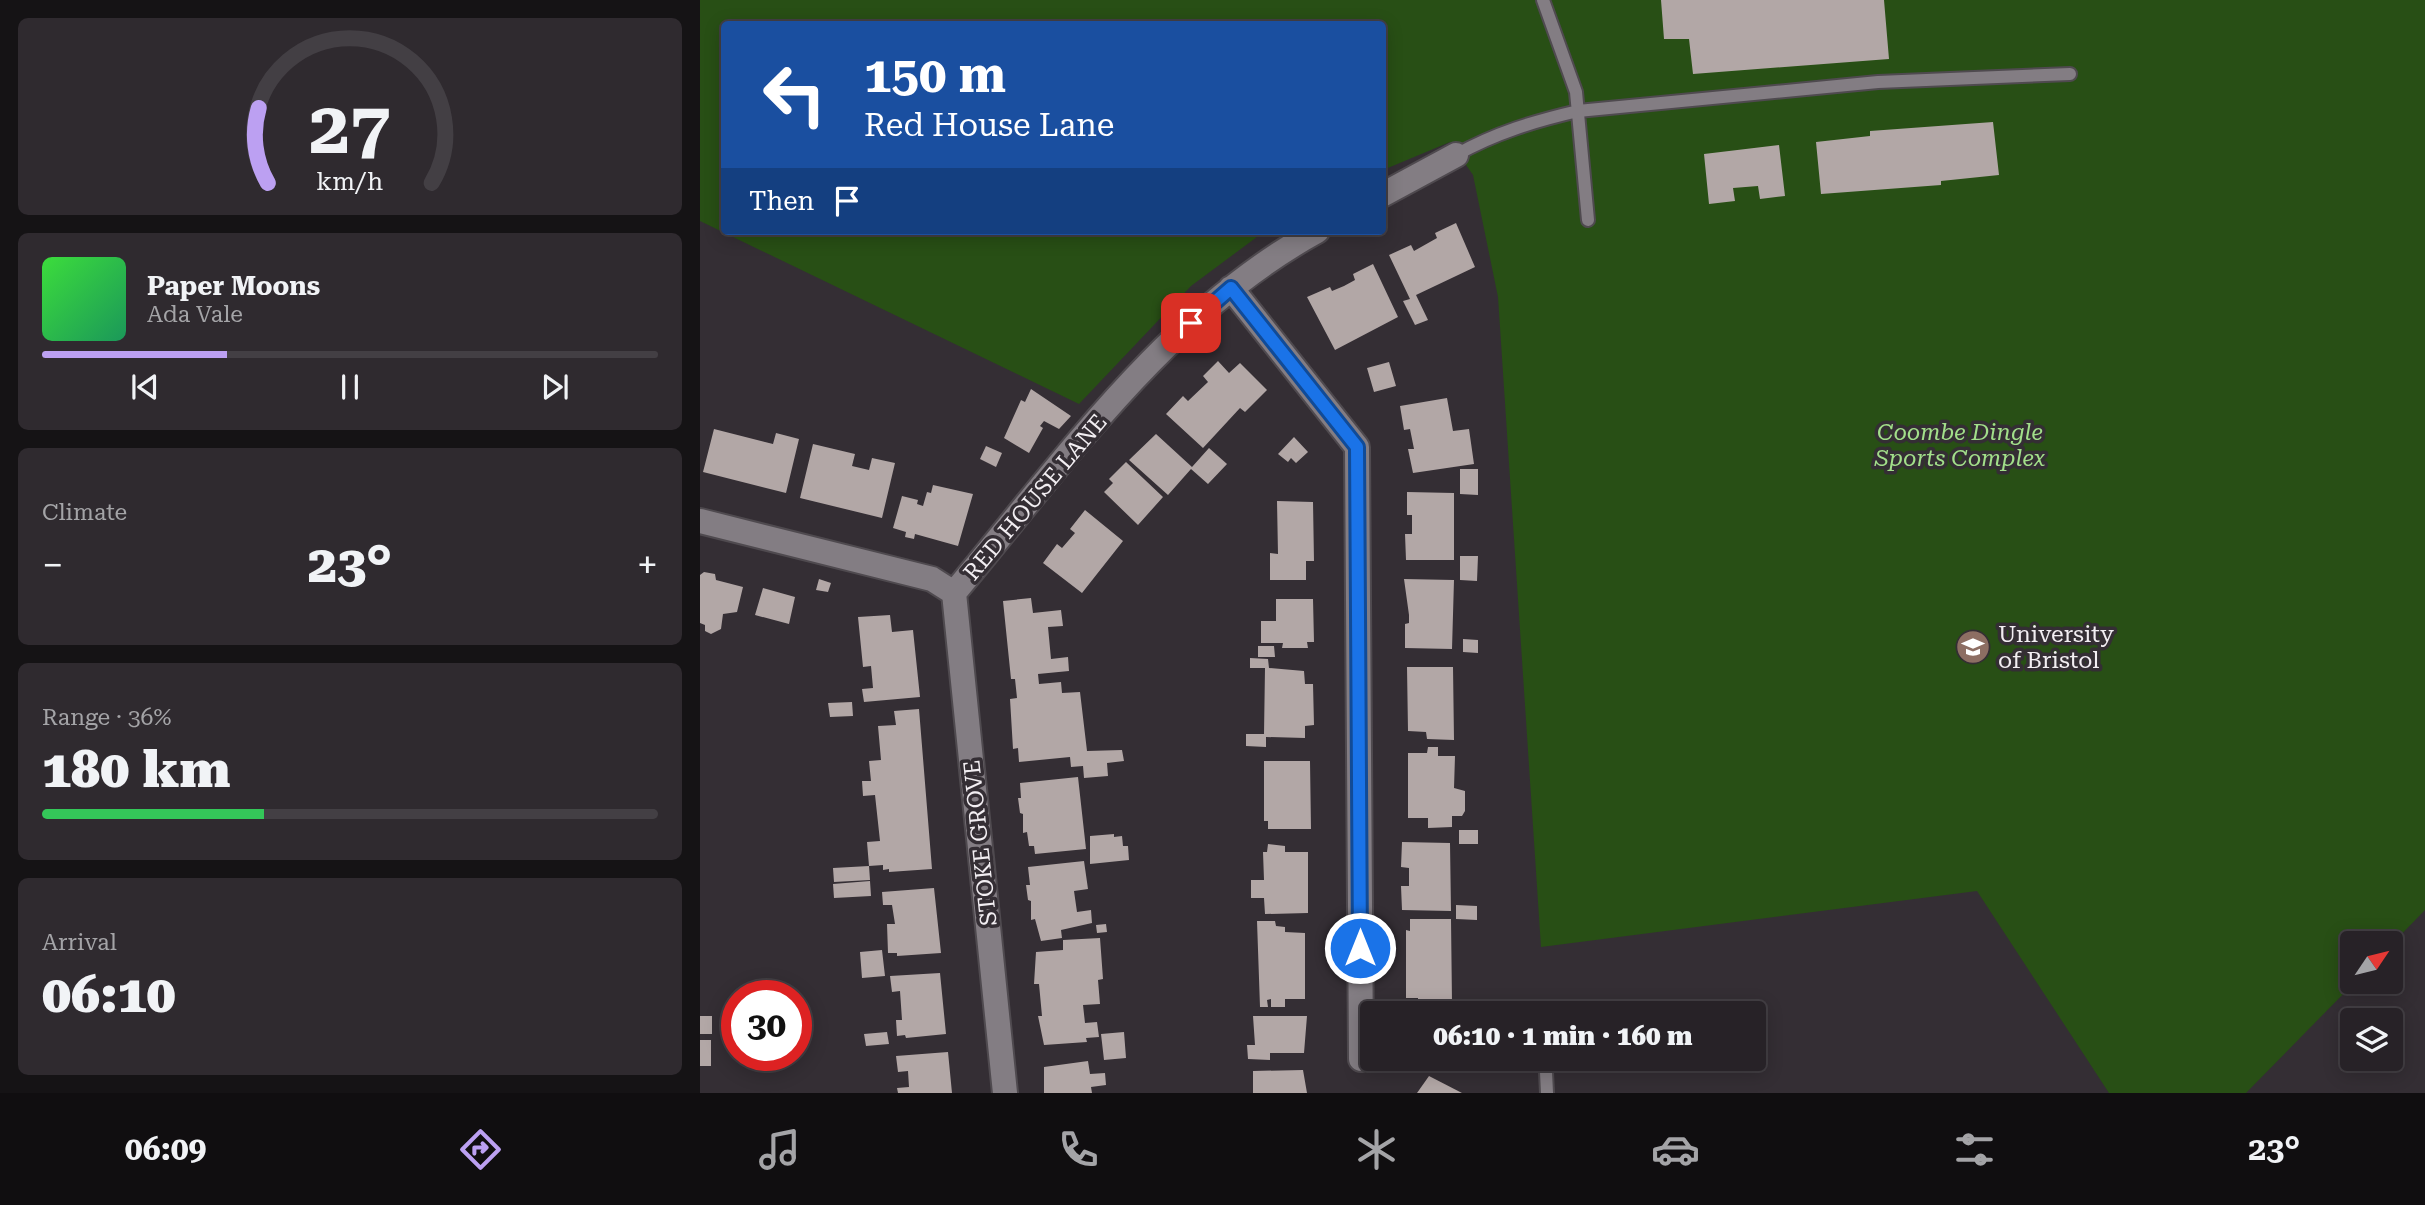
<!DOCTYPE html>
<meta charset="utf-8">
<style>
body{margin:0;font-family:"Roboto Serif",serif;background:#2f2a2f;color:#f1f3f6;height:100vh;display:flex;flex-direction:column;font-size:26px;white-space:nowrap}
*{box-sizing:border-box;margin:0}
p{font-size:23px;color:#a4a4a7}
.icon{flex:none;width:38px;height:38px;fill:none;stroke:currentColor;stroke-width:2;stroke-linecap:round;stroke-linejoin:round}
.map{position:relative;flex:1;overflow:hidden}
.sheet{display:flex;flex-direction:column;gap:18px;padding:18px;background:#151315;width:700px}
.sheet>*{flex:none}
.top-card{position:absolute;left:21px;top:21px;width:665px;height:214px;border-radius:7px;box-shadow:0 4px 18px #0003,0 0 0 2px #433f44;background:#1a4fa0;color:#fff;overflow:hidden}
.needle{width:46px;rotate:55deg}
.controls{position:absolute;left:1640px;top:931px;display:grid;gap:14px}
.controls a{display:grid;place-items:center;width:63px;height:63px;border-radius:7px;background:#272227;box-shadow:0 4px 18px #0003,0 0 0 2px #433f44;font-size:35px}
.speed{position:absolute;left:21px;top:980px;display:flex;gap:14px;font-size:35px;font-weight:700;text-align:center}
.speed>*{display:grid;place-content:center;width:91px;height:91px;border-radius:50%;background:#272227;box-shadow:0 4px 18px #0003,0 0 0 2px #433f44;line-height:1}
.speed .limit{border:10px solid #d22;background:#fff;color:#111}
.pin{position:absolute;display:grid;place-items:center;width:60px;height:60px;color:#fff;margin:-30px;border-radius:14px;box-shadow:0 4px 10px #0006}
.me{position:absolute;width:77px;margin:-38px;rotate:0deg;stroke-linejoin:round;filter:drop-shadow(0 0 5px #0008)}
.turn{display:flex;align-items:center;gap:24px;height:147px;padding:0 28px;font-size:32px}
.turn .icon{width:91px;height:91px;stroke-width:2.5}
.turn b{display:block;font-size:49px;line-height:60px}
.then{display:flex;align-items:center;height:66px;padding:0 28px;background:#0003;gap:14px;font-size:26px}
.big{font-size:52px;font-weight:800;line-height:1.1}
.sheet .card{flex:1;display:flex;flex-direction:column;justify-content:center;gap:10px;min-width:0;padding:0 24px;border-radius:10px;background:#2f2a2f}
.sheet .dial{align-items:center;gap:0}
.dial svg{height:182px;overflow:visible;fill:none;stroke:#433f44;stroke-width:7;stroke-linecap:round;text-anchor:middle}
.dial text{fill:#f1f3f6;stroke:none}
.song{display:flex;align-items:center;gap:21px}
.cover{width:84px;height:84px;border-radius:10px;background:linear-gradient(135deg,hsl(120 70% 55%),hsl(150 70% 35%))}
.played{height:7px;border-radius:4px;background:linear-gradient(90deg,#bca0f2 30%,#433f44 30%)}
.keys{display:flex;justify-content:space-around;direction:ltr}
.heat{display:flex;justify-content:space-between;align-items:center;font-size:38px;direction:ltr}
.charge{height:10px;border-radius:5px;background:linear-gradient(90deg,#34c759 36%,#433f44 0)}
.trip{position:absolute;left:660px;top:1001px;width:406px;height:70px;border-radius:7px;background:#272227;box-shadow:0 4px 18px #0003,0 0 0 2px #433f44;font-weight:800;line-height:70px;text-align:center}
.tabs{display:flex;height:112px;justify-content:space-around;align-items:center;background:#100e10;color:#a4a4a7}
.tabs .icon{width:49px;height:49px}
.tabs .selected{color:#bca0f2}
.tabs b{font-size:32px;color:#f1f3f6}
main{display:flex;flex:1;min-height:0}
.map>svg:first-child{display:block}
.green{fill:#284f15}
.building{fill:#b2a7a6}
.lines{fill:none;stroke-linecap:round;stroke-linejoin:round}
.service-casing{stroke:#4f4a4f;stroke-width:16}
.minor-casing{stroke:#4f4a4f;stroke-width:28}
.service{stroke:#837d83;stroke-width:12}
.minor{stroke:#837d83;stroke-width:24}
.route-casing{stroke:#114b97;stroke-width:18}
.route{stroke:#1a73e8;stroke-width:12}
.labels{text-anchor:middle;stroke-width:7;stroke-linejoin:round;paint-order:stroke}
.park-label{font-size:23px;font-style:italic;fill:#a2df8a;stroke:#342e34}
.street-label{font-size:23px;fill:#f2eef2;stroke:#342e34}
.poi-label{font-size:23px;fill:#f2eef2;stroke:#342e34;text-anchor:start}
</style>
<main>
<section class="sheet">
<div class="card dial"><svg viewBox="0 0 100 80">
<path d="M14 69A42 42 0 1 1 86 69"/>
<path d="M14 69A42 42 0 0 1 10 36" stroke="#bca0f2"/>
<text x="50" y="56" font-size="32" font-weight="700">27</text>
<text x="50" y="72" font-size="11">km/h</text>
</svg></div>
<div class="card">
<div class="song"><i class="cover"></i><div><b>Paper Moons</b><p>Ada Vale</p></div></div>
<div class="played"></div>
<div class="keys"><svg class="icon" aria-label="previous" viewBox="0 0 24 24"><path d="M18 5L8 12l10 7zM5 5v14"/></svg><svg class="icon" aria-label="pause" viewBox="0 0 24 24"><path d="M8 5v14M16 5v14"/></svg><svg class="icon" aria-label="next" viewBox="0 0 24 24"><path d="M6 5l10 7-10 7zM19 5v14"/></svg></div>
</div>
<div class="card"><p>Climate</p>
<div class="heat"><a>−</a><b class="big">23°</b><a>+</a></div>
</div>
<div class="card"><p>Range · 36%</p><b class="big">180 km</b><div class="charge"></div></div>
<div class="card"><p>Arrival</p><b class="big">06:10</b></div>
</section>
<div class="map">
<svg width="1725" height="1093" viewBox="0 0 1725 1093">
<rect width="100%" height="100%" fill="#342e34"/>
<path class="green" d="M0 0H1725V910L1691 945 1652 943V982H1655L1546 1093H1409L1277 891 841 947 798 297 773 175 750 142 683 170 682 24H24V231H565L491 286 379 404 0 221Z"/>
<path class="building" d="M961 0H1184L1189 59 993 74 989 39H964Z
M1293 122 1299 175 1241 181V185L1121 194 1116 142 1170 136V131Z
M1079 145 1085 196 1060 199 1058 186 1033 188 1035 201 1009 204 1004 154Z
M756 223 775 267 716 295 728 320 715 325 703 301 710 299 689 255 711 245 714 251 737 238 735 233Z
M673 264 698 317 635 350 607 297 630 287 632 291 644 286 655 280 653 274Z
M518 361 529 373 540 363 567 390 545 412 540 408 503 448 466 414 483 396 488 401 508 382 503 376Z
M689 362 696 386 674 392 667 368Z
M331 389 371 416 359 429 344 421 340 426 343 428 329 453 304 438 321 400 325 402Z
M747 398 753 431 769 429 774 464 713 473 708 449H714L710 429 704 430 700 406Z
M14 429 73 444 76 433 99 439 86 493 3 472Z
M456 434 492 467 509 448 527 464 508 484 491 469 468 495 429 460Z
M594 437 608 452 596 463 591 458 588 462 578 454Z
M113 444 155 454 152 466 169 470 172 458 195 463 182 518 100 498Z
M286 446 302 453 296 467 280 459Z
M426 462 463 497 438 525 404 492 413 483 409 479Z
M760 469H778V495L760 494Z
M233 485 273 494 258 546 215 534 214 539 205 537 206 532 193 528 202 496 218 500 217 504 223 506 227 492 231 493Z
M707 492 754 493V560H706L705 534H712V515H707Z
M577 501 613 502 614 561H606V580H570V553L578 554Z
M385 510 423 541 382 593 343 563 357 544 362 548 375 533 370 529Z
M760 556H778L777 581 760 580Z
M4 572 15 574 16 580 43 587 37 612 23 614 21 629 11 634 5 631V625L0 623V575Z
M119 579 131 583 128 592 116 590Z
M704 579 754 580 752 649 705 648V624L709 623V615Z
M63 588 95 597 89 624 55 615Z
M331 598 333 613 361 610 363 626 348 627 351 659 368 657 369 671 338 674 339 684 361 682 362 693 380 692 387 751 422 750 424 761 407 763 408 776 384 778 383 766 371 767 370 757 319 762 318 748 313 749 310 699 317 698 315 679H311L303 601Z
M576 599H613L614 642H607L608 648H582L583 643H561V621H576Z
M190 615 192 632 213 630 220 697 164 702 162 689 173 688 171 666 163 667 158 617Z
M763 639 778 640V653L763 652Z
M558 646H574L575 657H558Z
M550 658 568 659 569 668 604 671 605 684H613L614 725 605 726V738L566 737V747L546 746V734H564L565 668H550Z
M707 667H753L754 740 727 739 726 732 708 731Z
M152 702 153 716 130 717 128 703Z
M219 709 232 869 189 872V869L183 870V865L169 866 167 842 180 841 175 795 163 796 162 781H171L169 761 181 760 178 726 196 725 194 711Z
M728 747H738V756H755L754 788 765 791V811L762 816H752V827L728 828V818H708V753H727Z
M564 761H610L611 829H568V821H564Z
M378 777 386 849 335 854 334 846H329L327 832 323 833V814L320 813 318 798H321L320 783Z
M759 830H778V844H759Z
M414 834V837L422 836 423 846H428L429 860 390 864V836Z
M702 842 750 843 751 911 702 910 701 886H709V868L701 867Z
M568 844 585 846V852H608V913L565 914 564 898H551V880H564L563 852H567Z
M384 861 388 889 374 891 377 912 391 910 392 923 361 930 362 938 341 941 335 919 331 920V901L328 900 326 885H330L328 867Z
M169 866 170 880 134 882 133 868Z
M170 881 171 896 134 898 133 884Z
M234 888 241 953 197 956V953H188L187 924H195L192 905H183L182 892Z
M756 905 777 906V920L756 919Z
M710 919H751L752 1003 718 1007V998H706V930L710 931Z
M557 921H575L576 926 585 927V932L605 933V999H585V1007H571V999L567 1000 568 1007H560Z
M406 924 407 932 397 933 396 925Z
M400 938 403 979 398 980 400 1004 383 1005 385 1023 397 1022 399 1037 386 1038 387 1042 344 1045 338 1016H342L339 984H334L336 952 363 950V940Z
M182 950 185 976 162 978 160 952Z
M240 973 246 1034 206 1038 205 1035 197 1036 196 1020H202L200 991 192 992 190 976Z
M912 1006 913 1013H847V1007Z
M0 1016H12V1034H0Z
M553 1016H607L604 1053H570V1060L548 1059 547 1045H555Z
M187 1032 189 1044 166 1046 164 1034Z
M424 1032 426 1058 404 1060 401 1034Z
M0 1040H11V1066H0Z
M248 1052 252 1093H198L197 1088 209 1087 208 1071 198 1072 196 1056Z
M744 1059H769V1066L745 1063Z
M856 1059H872L869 1065Z
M388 1061 390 1074 405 1073 406 1085 391 1087 392 1093H344V1067Z
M603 1070 607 1093H553V1071Z
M729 1076 762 1093H717Z"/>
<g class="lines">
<g class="service-casing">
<path id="service" d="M843 0 876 92 888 220
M756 155C795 133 835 121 878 111L1178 82 1370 74
M846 1072 847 1093"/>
</g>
<g class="minor-casing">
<path id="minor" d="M682 195 756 155
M531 288 657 447 661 1059
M0 521 232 579 254 593
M254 593C363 463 466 314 617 231
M254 593 305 1093"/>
</g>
<use href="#service" class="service"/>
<use href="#minor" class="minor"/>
</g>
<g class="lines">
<g class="route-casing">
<path id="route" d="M491 323 531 288 657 447 660 948"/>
</g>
<use href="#route" class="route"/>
</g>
<defs>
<g id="university-disc" transform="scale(1.75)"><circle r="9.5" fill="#8d6e63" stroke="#342e34"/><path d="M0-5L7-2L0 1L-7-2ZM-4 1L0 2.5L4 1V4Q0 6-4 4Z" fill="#fff"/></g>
</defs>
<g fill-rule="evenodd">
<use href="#university-disc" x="1273" y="647"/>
</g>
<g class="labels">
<g class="park-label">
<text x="1260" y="440">Coombe Dingle<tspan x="1260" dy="26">Sports Complex</tspan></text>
</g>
<g class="street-label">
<text transform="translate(335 497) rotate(-50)" y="8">RED HOUSE LANE</text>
<text transform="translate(280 843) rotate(-96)" y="8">STOKE GROVE</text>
</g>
<g class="poi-label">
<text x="1298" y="642">University<tspan x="1298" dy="26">of Bristol</tspan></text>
</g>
</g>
</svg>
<div class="controls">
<a><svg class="needle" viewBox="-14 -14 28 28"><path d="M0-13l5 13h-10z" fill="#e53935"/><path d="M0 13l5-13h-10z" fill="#a4a4a7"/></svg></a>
<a><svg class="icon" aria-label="layers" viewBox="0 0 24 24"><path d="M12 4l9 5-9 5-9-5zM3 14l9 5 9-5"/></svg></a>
</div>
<div class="speed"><div class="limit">30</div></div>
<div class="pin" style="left:491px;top:323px;background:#d93025"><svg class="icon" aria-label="arrive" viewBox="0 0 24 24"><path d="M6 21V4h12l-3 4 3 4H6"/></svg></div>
<svg class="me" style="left:660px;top:948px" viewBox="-20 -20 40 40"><circle r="17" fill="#1a73e8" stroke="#fff" stroke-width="3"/><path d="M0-11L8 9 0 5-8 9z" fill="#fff"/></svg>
<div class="trip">06:10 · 1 min · 160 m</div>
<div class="top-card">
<div class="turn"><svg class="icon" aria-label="left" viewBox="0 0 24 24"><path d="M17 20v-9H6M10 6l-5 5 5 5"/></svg><div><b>150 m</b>Red House Lane</div></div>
<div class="then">Then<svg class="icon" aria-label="arrive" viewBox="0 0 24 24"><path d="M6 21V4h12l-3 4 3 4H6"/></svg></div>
</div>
</div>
</main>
<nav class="tabs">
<b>06:09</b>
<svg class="icon selected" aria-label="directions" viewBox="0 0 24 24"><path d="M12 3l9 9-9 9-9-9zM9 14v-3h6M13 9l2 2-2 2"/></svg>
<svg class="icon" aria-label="music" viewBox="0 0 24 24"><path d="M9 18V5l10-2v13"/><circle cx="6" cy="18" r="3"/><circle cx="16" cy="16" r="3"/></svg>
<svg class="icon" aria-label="phone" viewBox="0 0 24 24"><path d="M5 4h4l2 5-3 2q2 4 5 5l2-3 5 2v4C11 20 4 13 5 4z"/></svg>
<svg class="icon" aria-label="climate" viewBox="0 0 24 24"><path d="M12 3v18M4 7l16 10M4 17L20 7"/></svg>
<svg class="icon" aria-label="car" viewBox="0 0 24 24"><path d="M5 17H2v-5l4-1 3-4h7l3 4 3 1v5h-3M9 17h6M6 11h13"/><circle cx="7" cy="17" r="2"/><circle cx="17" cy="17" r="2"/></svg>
<svg class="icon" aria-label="filters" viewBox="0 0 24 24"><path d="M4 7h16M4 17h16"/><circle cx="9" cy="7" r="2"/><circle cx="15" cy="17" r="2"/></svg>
<b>23°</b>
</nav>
